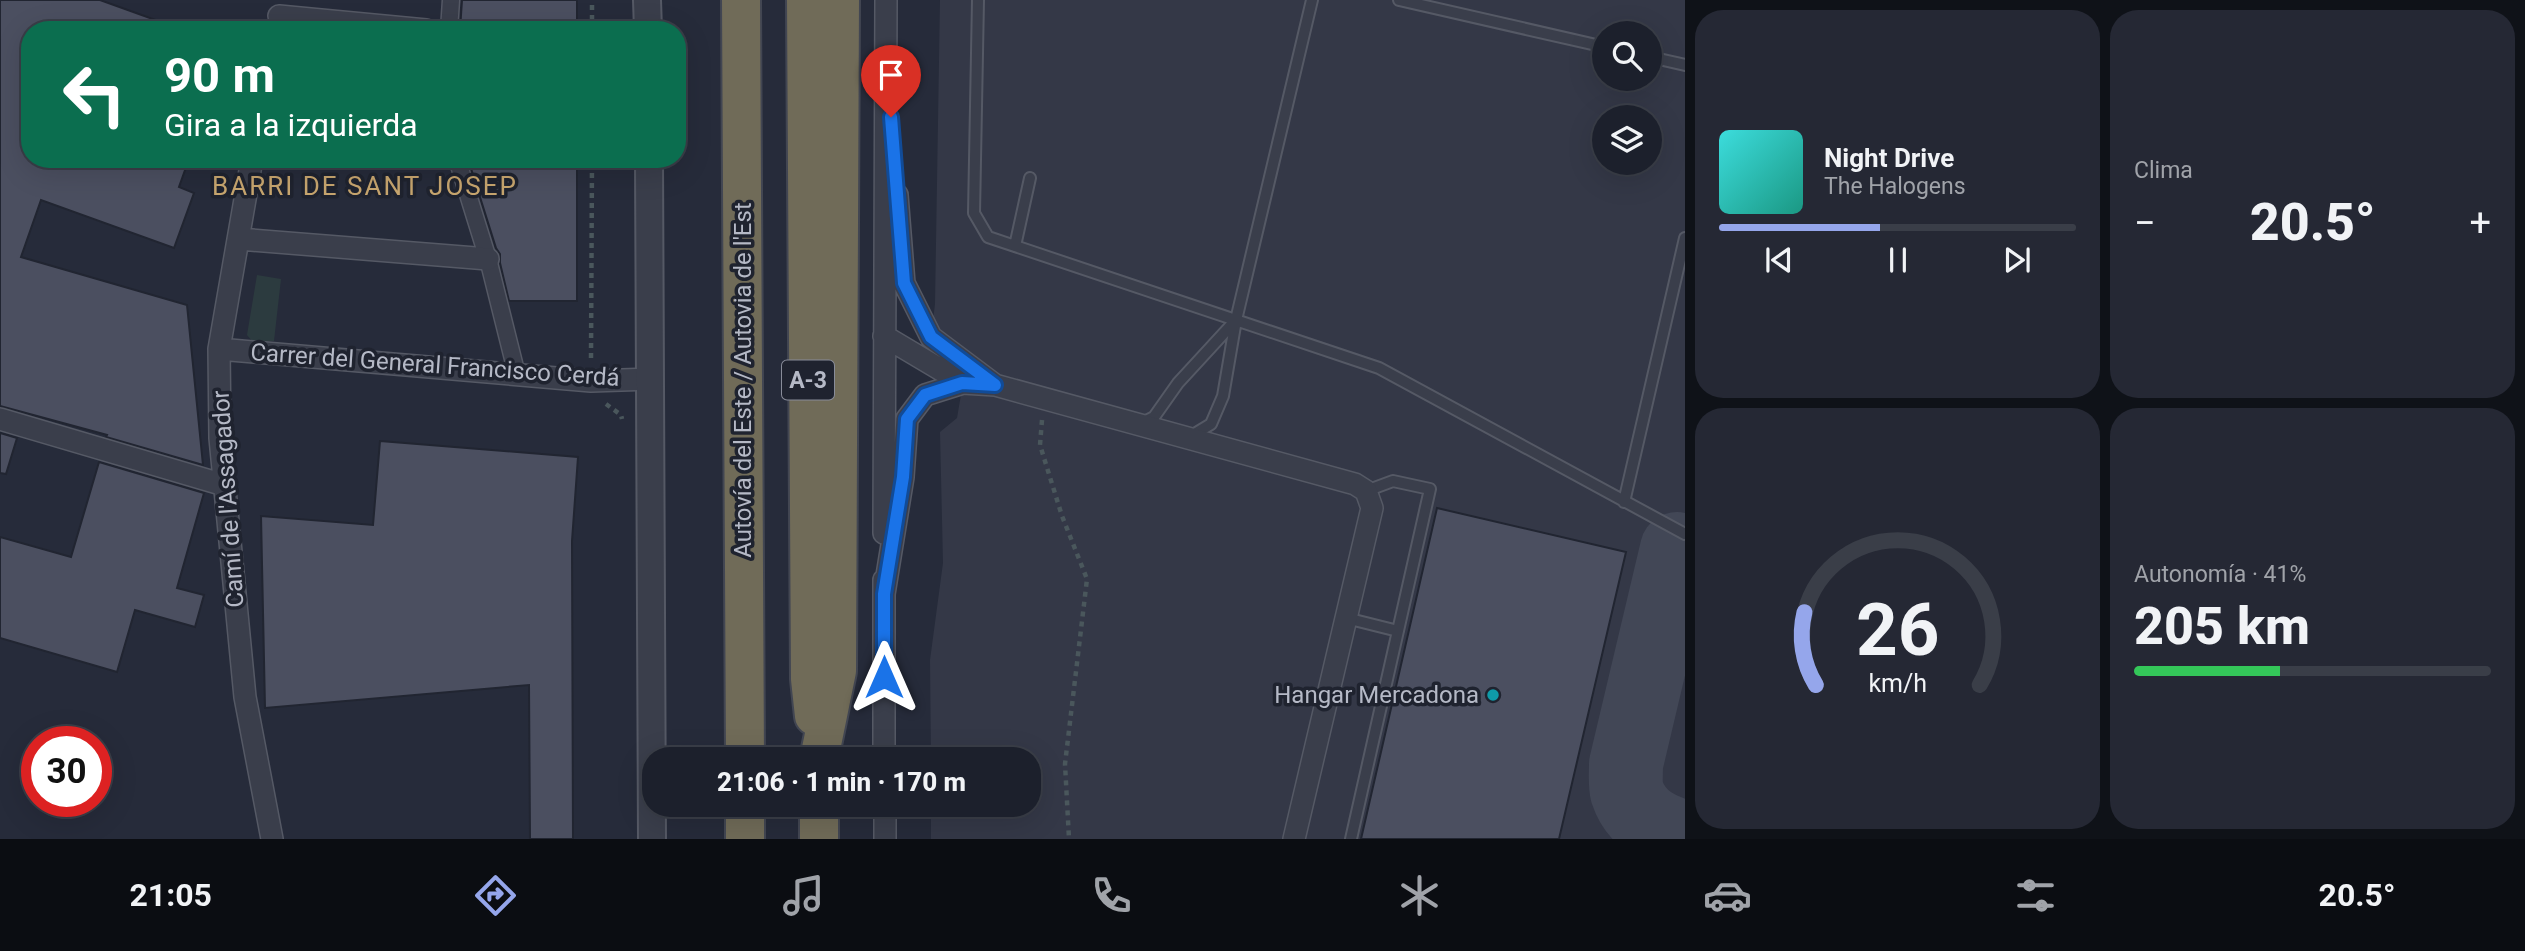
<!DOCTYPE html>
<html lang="es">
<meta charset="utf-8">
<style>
body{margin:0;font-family:Roboto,sans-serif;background:#252834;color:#f1f3f6;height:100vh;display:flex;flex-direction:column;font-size:26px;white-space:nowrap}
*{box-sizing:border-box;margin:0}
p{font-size:23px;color:#a0a3a9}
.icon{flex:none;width:38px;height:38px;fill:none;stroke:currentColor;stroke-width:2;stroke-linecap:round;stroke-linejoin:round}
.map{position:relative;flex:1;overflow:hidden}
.drawer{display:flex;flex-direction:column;gap:10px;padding:10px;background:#0f1218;width:840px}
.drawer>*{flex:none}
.hud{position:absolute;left:21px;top:21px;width:665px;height:147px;border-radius:28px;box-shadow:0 7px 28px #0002,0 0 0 2px #3a3e48;background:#0b6e4f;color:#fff;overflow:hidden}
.fabs{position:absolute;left:1592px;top:21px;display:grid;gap:14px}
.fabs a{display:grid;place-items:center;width:70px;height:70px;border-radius:50%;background:#1c202c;box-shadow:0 7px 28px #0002,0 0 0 2px #3a3e48;font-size:35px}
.speed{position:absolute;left:21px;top:726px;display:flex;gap:14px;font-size:35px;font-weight:700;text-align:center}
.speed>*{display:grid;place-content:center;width:91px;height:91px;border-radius:50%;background:#1c202c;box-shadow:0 7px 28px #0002,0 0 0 2px #3a3e48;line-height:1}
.speed .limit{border:10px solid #d22;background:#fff;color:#111}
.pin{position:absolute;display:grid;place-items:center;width:60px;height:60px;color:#fff;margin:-72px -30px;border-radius:50% 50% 50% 0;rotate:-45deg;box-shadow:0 0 7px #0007}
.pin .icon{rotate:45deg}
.me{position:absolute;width:77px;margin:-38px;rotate:0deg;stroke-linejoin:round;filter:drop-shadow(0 0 5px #0008)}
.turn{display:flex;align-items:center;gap:24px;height:147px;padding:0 28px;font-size:32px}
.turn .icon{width:91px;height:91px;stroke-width:2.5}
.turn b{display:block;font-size:49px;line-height:60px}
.big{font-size:52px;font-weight:800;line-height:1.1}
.drawer .widget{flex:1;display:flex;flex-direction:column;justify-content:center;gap:10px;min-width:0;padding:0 24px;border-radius:28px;background:#252834}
.drawer .dial{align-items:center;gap:0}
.dial svg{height:182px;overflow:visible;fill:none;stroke:#3a3e48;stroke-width:7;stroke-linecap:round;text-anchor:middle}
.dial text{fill:#f1f3f6;stroke:none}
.song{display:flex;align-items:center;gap:21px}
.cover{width:84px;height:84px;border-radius:10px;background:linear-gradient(135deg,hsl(180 70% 55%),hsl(170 70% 35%))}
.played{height:7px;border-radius:4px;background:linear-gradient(90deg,#95a6eb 45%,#3a3e48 45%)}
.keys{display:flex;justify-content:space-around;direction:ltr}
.heat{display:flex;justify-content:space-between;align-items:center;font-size:38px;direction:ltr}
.charge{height:10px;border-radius:5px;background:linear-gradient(90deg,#34c759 41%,#3a3e48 0)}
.drawer .tiles{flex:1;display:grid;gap:10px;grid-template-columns:repeat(2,1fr)}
.trip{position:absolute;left:642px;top:747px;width:399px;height:70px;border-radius:28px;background:#1c202c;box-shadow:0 7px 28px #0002,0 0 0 2px #3a3e48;font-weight:800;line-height:70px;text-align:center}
.tab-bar{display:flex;height:112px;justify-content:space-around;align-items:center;background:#0b0d12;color:#a0a3a9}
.tab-bar .icon{width:49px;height:49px}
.tab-bar .selected{color:#95a6eb}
.tab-bar b{font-size:32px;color:#f1f3f6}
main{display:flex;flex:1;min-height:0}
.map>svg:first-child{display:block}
.airport{fill:#343847;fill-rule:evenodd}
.green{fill:#2c3b3f}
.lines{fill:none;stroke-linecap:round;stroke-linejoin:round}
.taxiway{stroke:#424756;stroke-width:74}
.building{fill:#4b4f60;stroke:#212531;stroke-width:2}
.service-casing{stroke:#555965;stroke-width:14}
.pedestrian-casing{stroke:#555965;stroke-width:19}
.minor-casing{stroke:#555965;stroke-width:24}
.tertiary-casing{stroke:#555965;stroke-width:30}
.motorway-casing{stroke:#424652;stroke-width:42}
.path{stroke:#4a575c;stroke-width:4.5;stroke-dasharray:5 5;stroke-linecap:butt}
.service{stroke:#3a3e4b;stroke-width:10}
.pedestrian{stroke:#3a3e4b;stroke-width:16}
.minor{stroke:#3a3e4b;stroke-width:21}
.tertiary{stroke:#3a3e4b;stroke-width:26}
.motorway{stroke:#706b58;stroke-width:38}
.route-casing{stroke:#114b97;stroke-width:18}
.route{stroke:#1a73e8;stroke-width:12}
.culture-dot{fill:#0f9aa8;stroke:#1f232f;stroke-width:2.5}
.labels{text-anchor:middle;stroke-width:7;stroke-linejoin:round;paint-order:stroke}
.shield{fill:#1f232f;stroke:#888c99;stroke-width:2}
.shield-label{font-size:23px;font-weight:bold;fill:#b5b9c6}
.street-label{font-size:24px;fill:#b5b9c6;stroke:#1f232f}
.poi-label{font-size:24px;fill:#b5b9c6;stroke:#1f232f;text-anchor:end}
.neighbourhood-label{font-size:26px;letter-spacing:2px;fill:#c8a66f;stroke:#1f232f}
</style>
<main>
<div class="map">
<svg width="1685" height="839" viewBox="0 0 1685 839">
<rect width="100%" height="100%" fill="#262b3a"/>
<path class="airport" d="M940 0H1685V839H931V805H1029V760H931L930 660 943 563 940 432 957 418 963 383 931 337 935 304ZM1605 33H1650V79H1605ZM1605 117H1650V163H1605Z"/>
<path class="green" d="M257 275 281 279 274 341H252L247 335Z"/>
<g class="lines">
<path class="taxiway" d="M1677 549 1626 764C1626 773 1625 784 1627 792 1636 819 1659 831 1685 837"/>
</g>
<path class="building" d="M0 0H100L175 27V30H30V159H189L179 187 194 193 174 248 41 200 21 257 187 305 203 465 106 437 107 435 0 406Z
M462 0H577V30H460Z
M468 159H577V301H509L500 263V254L496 248Z
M0 433 17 438 6 474 0 473Z
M380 441 578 457 572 541 573 839H530L529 685 265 708 261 516 373 525Z
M99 462 204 493 177 588 204 595 195 627 135 610 117 672 0 638V537L71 557Z
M1437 508 1626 552 1559 839H1361Z"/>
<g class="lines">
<g class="service-casing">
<path id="service" d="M978 0 974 213 988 237 1379 368 1685 534
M1399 0 1605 47
M1650 57 1685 65
M1015 246 1030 178
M1142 423 1154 417 1178 383 1236 320
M1188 438 1211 424 1223 396 1236 320 1312 0
M1624 502 1685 238
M1346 618 1398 631
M1351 839 1430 489 1393 481 1366 491"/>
</g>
<g class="pedestrian-casing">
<path id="pedestrian" d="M449 30 451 0
M457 159 488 259 517 375"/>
</g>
<g class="minor-casing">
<path id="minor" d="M279 16 426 30
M252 159 219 349 220 438 245 697 272 839
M897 195 904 283 931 337 995 385
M239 239 488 259
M884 336 963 383
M219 349 591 381 652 379
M0 419 224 485
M884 533 886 0
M884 580V760
M884 594 903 477 907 419 925 395 963 383 995 385 1355 484 1366 491 1372 508 1294 839
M885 805V839"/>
</g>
<g class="tertiary-casing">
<path id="tertiary" d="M647 0 648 30
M649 159 652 839"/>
</g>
<g class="motorway-casing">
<path id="motorway" d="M741 0 745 760
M806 0 810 679 814 716
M819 759 837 671 840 0
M745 805V839
M819 805V839"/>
</g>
<path class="path" d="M592 30V0
M591 358 592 159
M606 404 621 415 622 419
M1042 420 1040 445 1062 516 1087 579 1065 764 1069 839"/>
<use href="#service" class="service"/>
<use href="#pedestrian" class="pedestrian"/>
<use href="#minor" class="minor"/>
<use href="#tertiary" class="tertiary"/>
<use href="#motorway" class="motorway"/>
</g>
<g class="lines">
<g class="route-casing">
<path id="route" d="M884 677V594L903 477 907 419 925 395 962 383 995 385 931 337 904 283 891 117"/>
</g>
<use href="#route" class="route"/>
</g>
<circle class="culture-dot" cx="1493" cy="695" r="7"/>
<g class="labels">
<rect class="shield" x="782" y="360.5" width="52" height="39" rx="5"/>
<g class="shield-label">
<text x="808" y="388">A-3</text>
</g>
<g class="street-label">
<text transform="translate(435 365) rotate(4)" y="8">Carrer del General Francisco Cerdá</text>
<text transform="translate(743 380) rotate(-90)" y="8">Autovía del Este / Autovia de l'Est</text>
<text transform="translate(228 499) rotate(-94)" y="8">Camí de l'Assagador</text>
</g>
<g class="poi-label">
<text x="1479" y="703">Hangar Mercadona</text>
</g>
<g class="neighbourhood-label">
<text x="365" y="195">BARRI DE SANT JOSEP</text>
</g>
</g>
</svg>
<div class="fabs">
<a><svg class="icon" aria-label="search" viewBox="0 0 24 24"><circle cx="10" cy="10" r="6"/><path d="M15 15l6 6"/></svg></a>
<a><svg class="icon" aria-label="layers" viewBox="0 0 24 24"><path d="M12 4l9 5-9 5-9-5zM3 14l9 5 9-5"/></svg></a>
</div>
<div class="speed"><div class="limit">30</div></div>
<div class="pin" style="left:891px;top:117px;background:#d93025"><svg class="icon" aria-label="arrive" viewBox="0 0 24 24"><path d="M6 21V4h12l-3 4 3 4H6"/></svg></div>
<svg class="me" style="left:884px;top:677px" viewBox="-20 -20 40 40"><path d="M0-17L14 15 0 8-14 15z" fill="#1a73e8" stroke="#fff" stroke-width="4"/></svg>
<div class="trip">21:06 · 1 min · 170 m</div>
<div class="hud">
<div class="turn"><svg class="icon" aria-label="left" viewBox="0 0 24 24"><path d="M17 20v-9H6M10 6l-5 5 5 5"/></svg><div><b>90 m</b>Gira a la izquierda</div></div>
</div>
</div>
<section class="drawer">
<div class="tiles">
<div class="widget">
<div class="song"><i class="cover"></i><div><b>Night Drive</b><p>The Halogens</p></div></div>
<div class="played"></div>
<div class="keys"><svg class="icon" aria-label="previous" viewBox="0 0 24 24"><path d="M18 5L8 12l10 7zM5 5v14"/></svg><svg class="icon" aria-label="pause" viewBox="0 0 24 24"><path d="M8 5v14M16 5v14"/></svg><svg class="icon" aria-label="next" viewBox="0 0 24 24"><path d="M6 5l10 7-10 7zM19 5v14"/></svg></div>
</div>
<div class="widget"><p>Clima</p>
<div class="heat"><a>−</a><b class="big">20.5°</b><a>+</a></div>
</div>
<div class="widget dial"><svg viewBox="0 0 100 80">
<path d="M14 69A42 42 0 1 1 86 69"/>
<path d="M14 69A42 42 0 0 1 9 37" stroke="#95a6eb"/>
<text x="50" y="56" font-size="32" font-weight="700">26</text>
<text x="50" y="72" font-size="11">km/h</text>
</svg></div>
<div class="widget"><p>Autonomía · 41%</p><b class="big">205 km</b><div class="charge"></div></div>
</div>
</section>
</main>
<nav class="tab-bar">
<b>21:05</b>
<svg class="icon selected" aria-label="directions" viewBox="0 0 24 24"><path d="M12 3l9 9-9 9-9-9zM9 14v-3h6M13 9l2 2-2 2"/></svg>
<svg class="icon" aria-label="music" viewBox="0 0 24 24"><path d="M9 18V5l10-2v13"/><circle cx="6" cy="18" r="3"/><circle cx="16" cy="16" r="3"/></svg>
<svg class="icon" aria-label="phone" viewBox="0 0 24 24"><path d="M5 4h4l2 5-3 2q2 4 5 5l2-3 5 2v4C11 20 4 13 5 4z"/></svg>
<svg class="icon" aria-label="climate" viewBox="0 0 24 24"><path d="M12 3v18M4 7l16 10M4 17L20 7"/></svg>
<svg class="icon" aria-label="car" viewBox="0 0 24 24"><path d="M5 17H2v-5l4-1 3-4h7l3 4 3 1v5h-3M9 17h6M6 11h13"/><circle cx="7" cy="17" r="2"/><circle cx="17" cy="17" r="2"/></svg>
<svg class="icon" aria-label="filters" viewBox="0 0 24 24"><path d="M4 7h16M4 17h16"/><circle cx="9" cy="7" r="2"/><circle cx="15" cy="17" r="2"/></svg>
<b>20.5°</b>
</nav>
